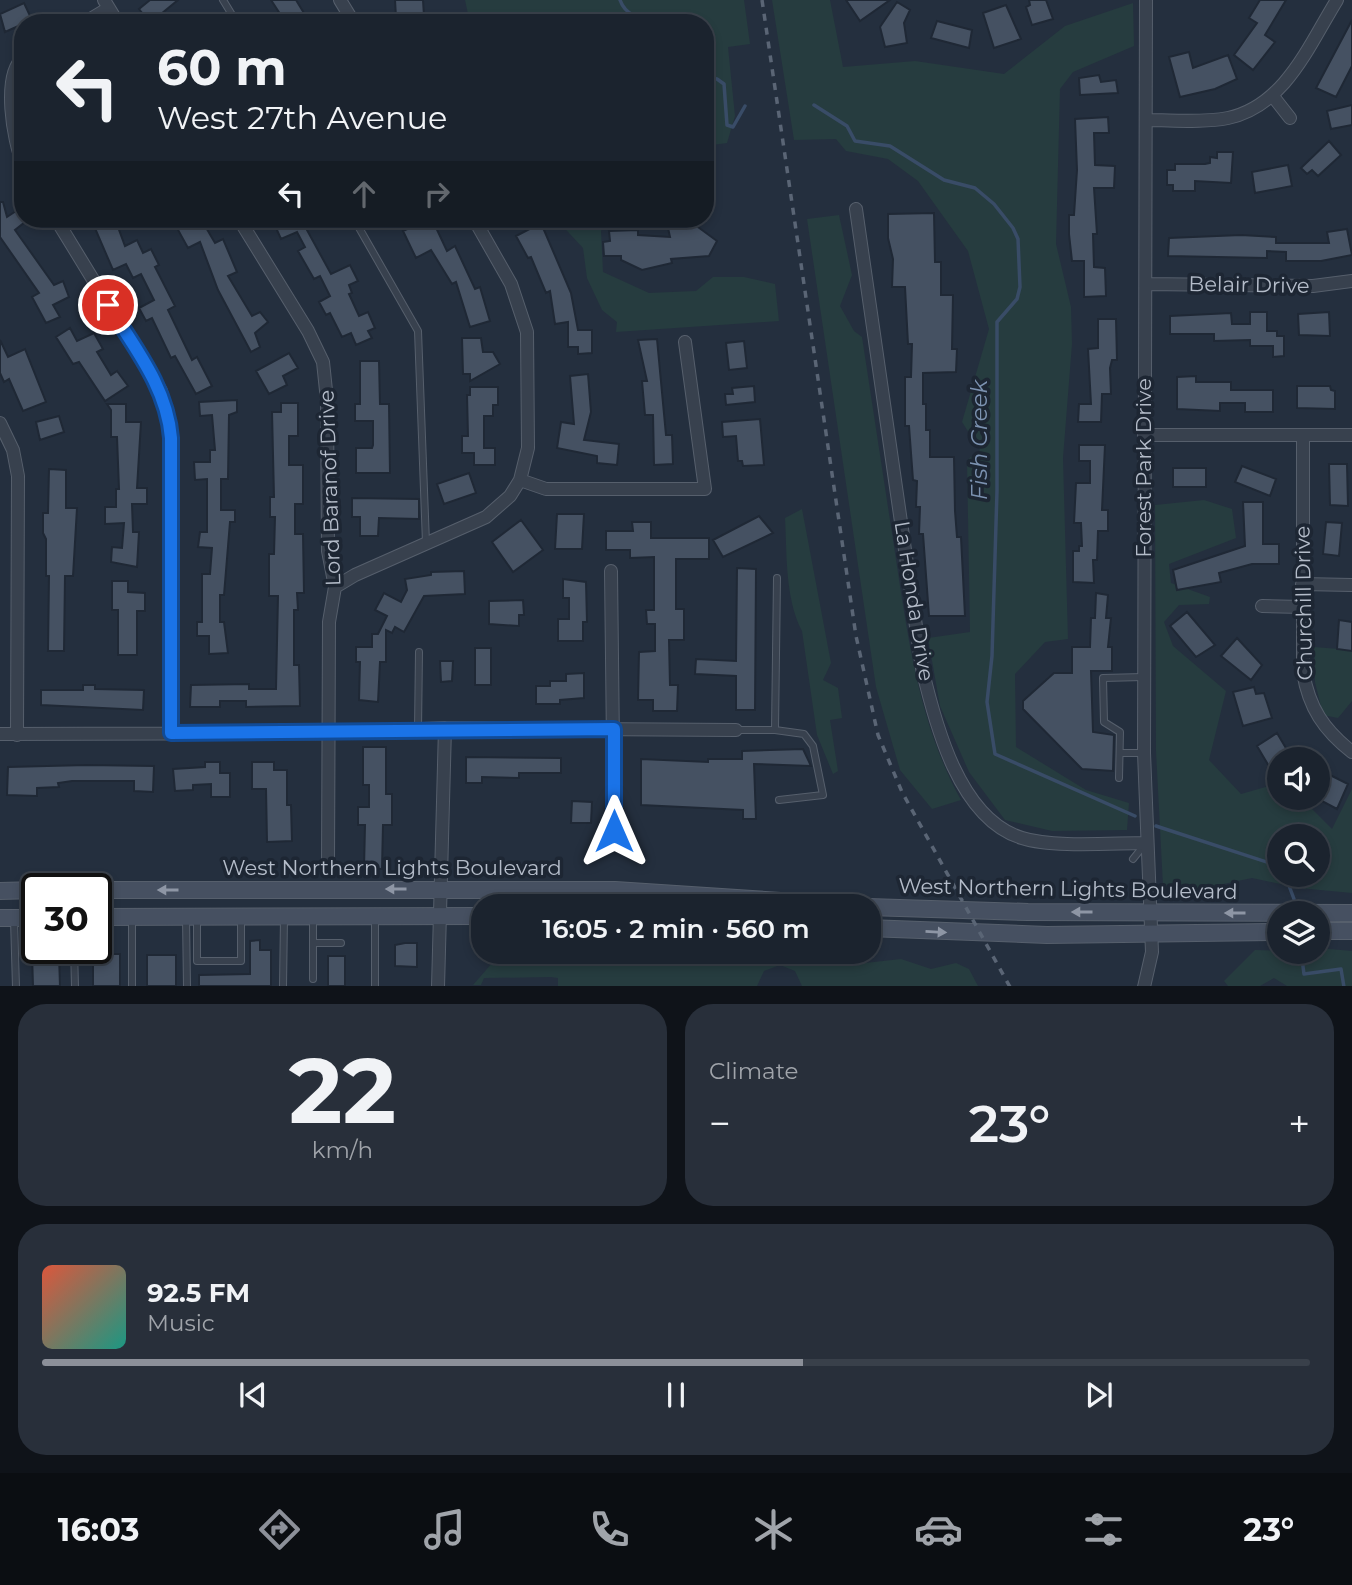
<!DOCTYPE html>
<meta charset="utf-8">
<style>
body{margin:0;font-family:Montserrat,sans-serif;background:#282f3a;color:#f1f3f6;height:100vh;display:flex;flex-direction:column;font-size:26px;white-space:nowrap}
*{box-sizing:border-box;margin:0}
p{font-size:23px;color:#a0a4aa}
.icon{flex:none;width:38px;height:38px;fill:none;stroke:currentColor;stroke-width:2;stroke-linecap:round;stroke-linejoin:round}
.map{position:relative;height:986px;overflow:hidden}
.details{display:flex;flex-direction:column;gap:18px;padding:18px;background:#0f1319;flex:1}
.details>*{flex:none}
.hud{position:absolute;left:14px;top:14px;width:700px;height:214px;border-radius:28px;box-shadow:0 4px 10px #0003,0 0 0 2px #39404a;background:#1b232e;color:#f1f3f6;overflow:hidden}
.tools{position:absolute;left:1267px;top:747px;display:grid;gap:14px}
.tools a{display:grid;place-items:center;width:63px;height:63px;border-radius:50%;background:#1b232e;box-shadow:0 4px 10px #0003,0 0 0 2px #39404a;font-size:35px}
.speed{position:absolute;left:21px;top:873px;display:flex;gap:14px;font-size:35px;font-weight:700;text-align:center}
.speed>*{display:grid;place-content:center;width:91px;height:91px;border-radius:50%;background:#1b232e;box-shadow:0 4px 10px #0003,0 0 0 2px #39404a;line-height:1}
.speed .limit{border:4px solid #111;border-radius:10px;background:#fff;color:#111}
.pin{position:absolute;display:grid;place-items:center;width:60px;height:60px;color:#fff;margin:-30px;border:4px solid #fff;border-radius:50%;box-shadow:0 2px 7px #0007}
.me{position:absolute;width:77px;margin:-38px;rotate:0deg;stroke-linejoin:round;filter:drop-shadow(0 0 5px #0008)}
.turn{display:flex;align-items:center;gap:24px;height:147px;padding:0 28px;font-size:32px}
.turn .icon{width:91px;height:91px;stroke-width:2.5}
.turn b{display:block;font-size:49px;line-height:60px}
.lanes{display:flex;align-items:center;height:66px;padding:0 28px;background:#0003;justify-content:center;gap:35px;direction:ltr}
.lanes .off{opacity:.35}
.big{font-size:52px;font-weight:600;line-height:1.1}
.details .widget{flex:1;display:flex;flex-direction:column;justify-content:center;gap:10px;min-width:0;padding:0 24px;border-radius:28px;background:#282f3a}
.details .dial{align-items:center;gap:0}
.dial b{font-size:91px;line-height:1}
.song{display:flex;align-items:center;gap:21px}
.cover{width:84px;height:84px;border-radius:10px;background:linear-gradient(135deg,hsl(10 70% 55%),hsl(170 70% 35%))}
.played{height:7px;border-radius:4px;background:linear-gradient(90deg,#8c9099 60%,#39404a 60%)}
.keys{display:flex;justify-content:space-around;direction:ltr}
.heat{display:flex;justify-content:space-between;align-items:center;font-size:38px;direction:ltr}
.details .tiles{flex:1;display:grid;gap:18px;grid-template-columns:1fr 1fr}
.widget:last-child{grid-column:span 2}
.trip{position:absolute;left:471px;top:894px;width:410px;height:70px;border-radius:28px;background:#1b232e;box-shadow:0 4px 10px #0003,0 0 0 2px #39404a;font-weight:600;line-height:70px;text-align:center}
.tab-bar{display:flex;height:112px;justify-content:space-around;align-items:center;background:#0b0e12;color:#a0a4aa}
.tab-bar .icon{width:49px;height:49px}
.tab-bar .active{color:#8c9099}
.tab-bar b{font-size:32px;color:#f1f3f6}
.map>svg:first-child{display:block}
.green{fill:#263c3f;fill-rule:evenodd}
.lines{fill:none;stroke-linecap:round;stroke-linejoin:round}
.stream{stroke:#394c67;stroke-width:3.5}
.building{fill:#455162;stroke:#1f2835;stroke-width:2}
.service-casing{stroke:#565f6c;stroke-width:8}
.minor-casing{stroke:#565f6c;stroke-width:14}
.secondary-casing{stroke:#565f6c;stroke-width:18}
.service{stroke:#38414e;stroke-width:6}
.minor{stroke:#38414e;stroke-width:12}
.secondary{stroke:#465061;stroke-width:16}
.rail{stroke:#5a6575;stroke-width:3.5;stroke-dasharray:7 7;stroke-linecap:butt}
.oneway{fill:#8e96a5}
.route-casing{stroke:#114b97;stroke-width:18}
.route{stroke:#1a73e8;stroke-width:12}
.labels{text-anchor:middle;stroke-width:7;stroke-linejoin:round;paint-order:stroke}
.street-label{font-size:21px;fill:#b4bcc9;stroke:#1d2633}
.water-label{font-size:23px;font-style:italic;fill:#7c92b1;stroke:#1d2633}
</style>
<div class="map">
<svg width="1352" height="987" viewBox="0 0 1352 987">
<rect width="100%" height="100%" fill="#242f3e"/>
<path class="green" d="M465 0H744L750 44 728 47 735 116 727 143 705 146V23H470Z
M772 0H830L843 67 915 61 1004 74 1065 26 1133 3 1134 46 1073 72 1060 89 1056 244 1071 307 1072 344 1063 458 1068 639 1045 642 1015 674 1016 747 1086 790 1129 803 1127 830 1052 831 1005 820 969 772 940 706 928 638 970 632 967 460 980 450 962 422 989 329 968 251 918 181 888 159 846 151 836 139 794 140Z
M839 215 852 275 840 306 854 331 862 337C873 409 884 481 895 553 908 638 919 724 961 800L932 809 900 770 876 687 807 219Z
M556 219H608L601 231 603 272 649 293 696 291 713 277H744L775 284 779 321 616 332 617 322 602 310 587 278 583 248Z
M1204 500 1232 509 1236 538 1169 564 1171 583 1210 597 1209 604 1179 605 1164 622 1173 646 1226 691 1209 760 1241 794 1269 786 1279 778V798H1301L1332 829 1352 789V893L1299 888 1252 878 1181 893 1163 886 1156 751 1155 505ZM1279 836H1318V875H1279Z
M802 509 831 663 823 680 838 688 842 718 830 720 838 771 833 774 817 735 802 631C785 598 787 555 785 518Z
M1314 647 1352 650V701L1338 718 1323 715 1315 682Z
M1318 948 1352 951V986H1287L1274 978 1260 986H1228L1224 981 1255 950 1318 952Z
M555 952H770L784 957 822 955 847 965 901 959 931 969 956 963 969 969 978 986H802L795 971 780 965 764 971 757 986 558 987V978L551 977 484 978 481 985H473L500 954C520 965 535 962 555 952Z"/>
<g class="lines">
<path class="stream" d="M620 0C626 17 642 19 659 23
M705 77 717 79 724 84 727 125 733 127 745 106
M814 105 847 126 855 141 890 146 944 180 975 188 994 204 1013 228 1018 239 1020 287 1017 299 997 322V491L992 656 987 702 995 754 1135 816
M1156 826 1279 866
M1285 875 1294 899
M1301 952 1304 974 1341 969 1344 987"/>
</g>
<path class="building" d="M150 0H178L150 23 139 9Z
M271 0H296L310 23H286Z
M395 0H423L424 16 396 17Z
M846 0H890L860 21Z
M1029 0H1046L1053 19 1032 25 1026 7 1030 5Z
M1260 0H1286L1265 35 1275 42 1253 70 1234 55 1257 23 1249 18Z
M897 2 910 10 904 23 907 43 885 47 880 27Z
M24 3 32 20 5 32 0 14Z
M1006 5 1021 39 994 48 983 13Z
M1352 20V66L1336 97 1316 88Z
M937 21 972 30 969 48 931 38Z
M1189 52 1193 68 1228 55 1237 79 1215 89 1180 97 1169 57Z
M1099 75 1101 82 1116 80 1118 93 1080 95 1079 78Z
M1352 105V125L1331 129 1327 111Z
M1108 117 1109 133H1094L1095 165 1115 166 1114 188H1094L1097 234H1093L1094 267 1105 268 1106 296 1084 297V261H1072L1069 234V215H1074L1077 170 1075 119Z
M1329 141 1341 155 1318 176 1312 170 1307 174 1301 168Z
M1217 152H1233L1231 183 1195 181V191H1173V185H1167V170H1175V164H1205L1210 163V157L1217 158Z
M1288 165 1292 186 1255 193 1252 172Z
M0 202H3L7 217 16 211 25 222 15 230 54 285 63 281 69 297 53 305 60 317 46 323 32 297 39 293 0 237Z
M934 213 935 262H941V295H953L952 349H957L956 372 923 373V404H926V430H930V457H954L955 511 957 537H961L965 616H929L923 534H919L920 507H916L917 481 913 480 909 426H905V377H911L912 344H908L905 287H892L893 259 888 238V214Z
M91 219H115L125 246 137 240 143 253 151 249 159 265 155 267 175 306 168 310 192 360 197 357 212 386 196 394 175 356 171 358 152 318 146 321 139 308 154 300 141 274 133 278 126 264 113 270Z
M172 219H201L215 243 223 239 237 272 228 276 252 316 260 312 268 322 255 333 260 347 251 352 218 290 200 242 188 248Z
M272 219H301L331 274 350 265 358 281 349 285 352 293 349 294 359 316 368 312 375 328 368 331 372 338 356 345 351 333 342 337 330 313 326 315 319 302 330 296 320 276 314 279 298 251 305 247 297 232 281 239Z
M428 219H432L447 251 455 246 475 289 480 287 490 321 470 327 456 282 452 284 431 250 416 258 403 231Z
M666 219H687L717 241 709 256 671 259 672 263 642 270 621 260V256H604L603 242 610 241 609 231 638 230V235L670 237Z
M541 223 571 293 578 330H592V353L578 354V347H568V322L555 324 550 291 546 293 531 257 528 258 516 236Z
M1347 229 1352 255 1321 261H1286V252L1267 251V258L1168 256 1169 238 1241 235 1276 237V243H1329L1327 232Z
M1250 312H1267V331H1277V336H1284V356L1273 357V346H1250V340L1214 341V334H1170V316L1231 313 1232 324H1250Z
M1329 312 1330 336 1299 335 1298 314Z
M1098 319H1116L1117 360H1112L1110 368 1111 394H1102L1101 422H1078L1079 404H1091L1088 349 1098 348Z
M70 328 77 341 94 333 103 349 97 352 111 375 117 371 128 386 105 401 79 362 73 364 56 337Z
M462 338H481L483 352H493L500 364 470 381V374H463Z
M657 339 666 435H672L673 464 654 465 653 415H645L642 381H647L638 340Z
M0 340 8 357 25 349 46 402 23 411 9 379 4 382 0 373Z
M744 341 747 368 729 370 726 343Z
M289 353 298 368 283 376 287 385 269 394 256 371Z
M360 361H379L380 404H389L390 473H356V448H372L373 445V421H355V404H360Z
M588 374 591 412 584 440 619 444 617 465 597 463V456L557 448 561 422 574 424 570 376Z
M1196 376V382H1231V390H1273V412H1245V403H1220V411L1177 409V377Z
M754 386 755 402 726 405 725 394H733L732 388Z
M1297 386H1330L1331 390 1335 391V409L1297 408Z
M470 387H498V405H493V416H484V448H495V465H474V453H462V436H468L467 395H470Z
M237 400V412L229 415 228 479H221V510H235V522H230L224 595H220V622H224L228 653 209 654V636H197V622H202V574H210L212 548 198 547 200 532H207V479L195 480 194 462H210V450H215L212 415 200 416 199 402Z
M281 403H298V436H289V465H303V504H295V534H303L304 593H297L298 610H294V665H299L300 706 246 707V701H220V707H190L191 685 249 684V689H276L278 596H269V554H274L275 517H270V497H274L272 412H281Z
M107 404H126V422H141L137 488H147V504H132L133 532H139L137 567 111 562 112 547 122 548 124 523 105 524V507H116V489H119L117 437H111V410Z
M59 416 64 432 40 440 36 422Z
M760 419 764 465 743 466 742 461H738L736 436 723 437 722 422Z
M1079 445H1105L1102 510H1108V531H1098L1097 560H1093L1094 583 1073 582V551H1079V546H1082L1081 523H1074L1076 483H1090V461H1079Z
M1329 464H1347L1348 506 1330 505Z
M1242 466 1276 479 1270 496 1235 482Z
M1173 468H1206V487H1173Z
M49 469 66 470V508H77L73 576H65L64 651H48L49 576H46V539L43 533V513H48Z
M469 473 476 493 444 504 437 484Z
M352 498 419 499V519L379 518 378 536H360V517H352Z
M1243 502H1263V544H1279V564H1252L1219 573 1221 582 1177 590 1173 570 1245 546Z
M557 514H584L582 549H555Z
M759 516 773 533 723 557 713 540Z
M521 520 543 550 513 572 492 542Z
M632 522H651V538H709V559H676V609H684V640H669L670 685H678L677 711H653V700H638L639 652 655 651V624H647L646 610H654V557L630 558V550H606V531H633Z
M1326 522 1342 523 1339 556 1323 554Z
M737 568 756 569 755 710H736V676L695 674 696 659 736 661Z
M464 571 465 594 424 596 404 632 395 627 392 633 386 630V662H380L378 702 359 700 360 662H356V647H372V634H378L387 616 375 610 384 593 401 602 407 590 405 579 431 575V572Z
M563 579 586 582 587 622H583V641H558V619H569V598H563Z
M112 581H128V592L145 593V611H137V655H118V610H112Z
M1096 593 1108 595 1106 618H1111L1108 647H1112V671H1091L1093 732 1114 735 1113 771 1082 769 1023 709V701L1054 673H1072V647H1090L1091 618H1095Z
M523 600 524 615H519V626L489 624V601Z
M1187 612 1215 645 1196 657 1170 626Z
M1339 620 1352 622V651L1337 649Z
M1237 638 1262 665 1251 680 1221 656Z
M475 648H491V685H475Z
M440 661H453L452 681 441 682Z
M584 673V698L560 700V704H536V686H550V681H566V674Z
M83 685H95V689L144 690 143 710 41 705V690H83Z
M1254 687 1256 694 1264 693 1272 718 1243 726 1233 692Z
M1277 733 1293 760H1279V769L1273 773 1257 746Z
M363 747H386V794H392V825H383L382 869 364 868 365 825H358V807H369V785H363Z
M803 749 811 766 754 764 756 819H743V810L641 805V759L708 762V759H742V751Z
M466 757 561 758V773H519V778L482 777V783H466Z
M205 762H220V773H230V797H211V784L193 785V790L175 791 173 769 205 767Z
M252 762H274V770H287V805H291L292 841 267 842 266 789H252Z
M87 765 154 766 153 792 134 791V781H72L58 783 59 787 37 788V796L7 795 8 767Z
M1318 769 1348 784 1337 809 1318 799Z
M572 801 592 802 591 823H571Z
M260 940V950H271V986H199V975L250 974V941Z
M405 943H417V967L395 966V945Z
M32 954H59L60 986H33Z
M93 954H120V986H93Z
M147 955H176V986H147Z
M328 956H345V986H328Z"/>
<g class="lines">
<g class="service-casing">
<path id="service" d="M223 0 237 23
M354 219 418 331 426 543
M418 729 419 652
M736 730H775L804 734 813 746 823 795 779 800
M775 730 777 578
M1120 753H1144
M1119 778 1120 732 1104 722 1103 678 1143 677
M1133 859 1145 844
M186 918 187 987
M197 918V961H241V919
M313 918V979
M375 918V987
M132 919V987
M14 920 16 987
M313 943H341
M74 948 75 987
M283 986 284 918"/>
</g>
<g class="minor-casing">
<path id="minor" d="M104 0 118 23
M340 0 354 23
M84 23 109 8
M23 58C2 75 13 141 23 164
M1272 95 1290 118
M1147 120C1173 120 1202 123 1228 118 1285 106 1309 45 1337 0
M856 209 922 668C935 723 959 819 1022 838 1053 848 1112 843 1146 843
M56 219 161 391 168 413 171 438V733
M239 219 308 331 323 362 327 400 328 551 335 587 329 622 328 865
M1146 284 1313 286 1352 281
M0 423 13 450 18 476 17 735
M1144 435H1352
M1303 436V672C1309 708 1324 730 1352 752
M520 480 546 489H705L685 342
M611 571 614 831
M1302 584 1352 585
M335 587 355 575 486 517 510 496 520 480 528 448 527 332 511 284 474 219
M1262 606 1302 607
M0 734 329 733 445 728 736 730
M438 987 445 728
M1144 987 1152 952 1144 753 1146 0"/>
</g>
<g class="secondary-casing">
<path id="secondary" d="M96 890H615L856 906
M0 891 37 890
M868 907 1028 912 1352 913
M96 917 483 916
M0 918H37
M868 928 1047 935 1279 932
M1318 931H1352"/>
</g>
<use href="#service" class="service"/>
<use href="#minor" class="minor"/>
<use href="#secondary" class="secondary"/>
<path class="rail" d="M762 0 856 636 878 735 902 792 1010 987"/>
</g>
<defs><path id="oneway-solid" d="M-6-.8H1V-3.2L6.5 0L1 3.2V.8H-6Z" transform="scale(1.75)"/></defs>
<g class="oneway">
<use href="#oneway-solid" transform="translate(396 889) rotate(180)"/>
<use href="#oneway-solid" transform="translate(168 890) rotate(180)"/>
<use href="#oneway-solid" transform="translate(1082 912) rotate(-180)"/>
<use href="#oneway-solid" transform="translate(1235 913) rotate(-180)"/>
<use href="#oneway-solid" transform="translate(936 932) rotate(3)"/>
</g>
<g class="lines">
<g class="route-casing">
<path id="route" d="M108 305C134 347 167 387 171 438V733L614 729V831"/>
</g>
<use href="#route" class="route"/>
</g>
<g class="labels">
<g class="street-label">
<text transform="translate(1249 285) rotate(1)" y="7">Belair Drive</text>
<text transform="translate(1144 468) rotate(-90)" y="7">Forest Park Drive</text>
<text transform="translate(330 488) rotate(-92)" y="7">Lord Baranof Drive</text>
<text transform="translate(914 601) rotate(81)" y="7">La Honda Drive</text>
<text transform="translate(1304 603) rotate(-91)" y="7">Churchill Drive</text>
<text x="392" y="875">West Northern Lights Boulevard</text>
<text transform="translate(1068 889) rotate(1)" y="7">West Northern Lights Boulevard</text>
</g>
<g class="water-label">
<text transform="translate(979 440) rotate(-90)" y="8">Fish Creek</text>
</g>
</g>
</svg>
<div class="tools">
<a><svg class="icon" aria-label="sound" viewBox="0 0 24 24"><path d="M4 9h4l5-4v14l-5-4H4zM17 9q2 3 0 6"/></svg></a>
<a><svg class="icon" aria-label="search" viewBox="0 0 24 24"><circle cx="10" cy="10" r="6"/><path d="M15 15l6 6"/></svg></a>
<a><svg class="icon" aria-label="layers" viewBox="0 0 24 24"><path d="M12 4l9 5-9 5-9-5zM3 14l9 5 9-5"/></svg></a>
</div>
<div class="speed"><div class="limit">30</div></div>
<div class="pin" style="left:108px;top:305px;background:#d93025"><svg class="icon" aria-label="arrive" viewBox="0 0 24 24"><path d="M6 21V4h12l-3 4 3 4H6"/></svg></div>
<svg class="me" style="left:614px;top:831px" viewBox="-20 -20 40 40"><path d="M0-17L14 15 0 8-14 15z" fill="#1a73e8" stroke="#fff" stroke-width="4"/></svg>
<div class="trip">16:05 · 2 min · 560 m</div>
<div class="hud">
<div class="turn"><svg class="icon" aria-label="left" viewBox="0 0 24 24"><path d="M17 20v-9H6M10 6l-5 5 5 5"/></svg><div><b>60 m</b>West 27th Avenue</div></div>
<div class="lanes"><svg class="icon" aria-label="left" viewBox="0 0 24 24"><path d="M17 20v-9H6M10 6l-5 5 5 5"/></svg><svg class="icon off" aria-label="ahead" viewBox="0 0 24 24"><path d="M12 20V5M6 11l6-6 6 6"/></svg><svg class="icon off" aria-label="right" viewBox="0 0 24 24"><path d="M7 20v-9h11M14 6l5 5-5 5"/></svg></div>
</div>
</div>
<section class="details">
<div class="tiles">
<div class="widget dial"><b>22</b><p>km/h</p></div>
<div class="widget"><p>Climate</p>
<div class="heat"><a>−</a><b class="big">23°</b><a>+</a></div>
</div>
<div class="widget">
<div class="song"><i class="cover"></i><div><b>92.5 FM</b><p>Music</p></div></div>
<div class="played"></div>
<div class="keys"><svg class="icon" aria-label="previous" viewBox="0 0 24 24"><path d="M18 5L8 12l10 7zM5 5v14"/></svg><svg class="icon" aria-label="pause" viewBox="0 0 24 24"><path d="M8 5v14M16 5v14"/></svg><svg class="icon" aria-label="next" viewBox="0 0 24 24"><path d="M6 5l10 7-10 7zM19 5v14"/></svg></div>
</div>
</div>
</section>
<nav class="tab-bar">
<b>16:03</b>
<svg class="icon active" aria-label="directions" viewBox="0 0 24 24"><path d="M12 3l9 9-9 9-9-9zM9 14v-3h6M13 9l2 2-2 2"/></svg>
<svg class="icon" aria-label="music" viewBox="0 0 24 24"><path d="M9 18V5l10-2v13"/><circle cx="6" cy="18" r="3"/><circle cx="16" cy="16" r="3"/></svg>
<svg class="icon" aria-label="phone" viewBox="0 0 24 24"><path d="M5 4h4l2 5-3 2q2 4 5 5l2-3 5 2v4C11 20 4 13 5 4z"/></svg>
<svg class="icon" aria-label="climate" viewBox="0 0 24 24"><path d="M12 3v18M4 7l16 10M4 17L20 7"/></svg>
<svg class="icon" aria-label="car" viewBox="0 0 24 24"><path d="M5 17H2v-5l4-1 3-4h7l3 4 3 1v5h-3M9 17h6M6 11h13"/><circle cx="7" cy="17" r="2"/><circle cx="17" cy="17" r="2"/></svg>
<svg class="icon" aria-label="filters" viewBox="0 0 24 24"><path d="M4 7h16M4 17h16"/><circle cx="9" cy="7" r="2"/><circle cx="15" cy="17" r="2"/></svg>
<b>23°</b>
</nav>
